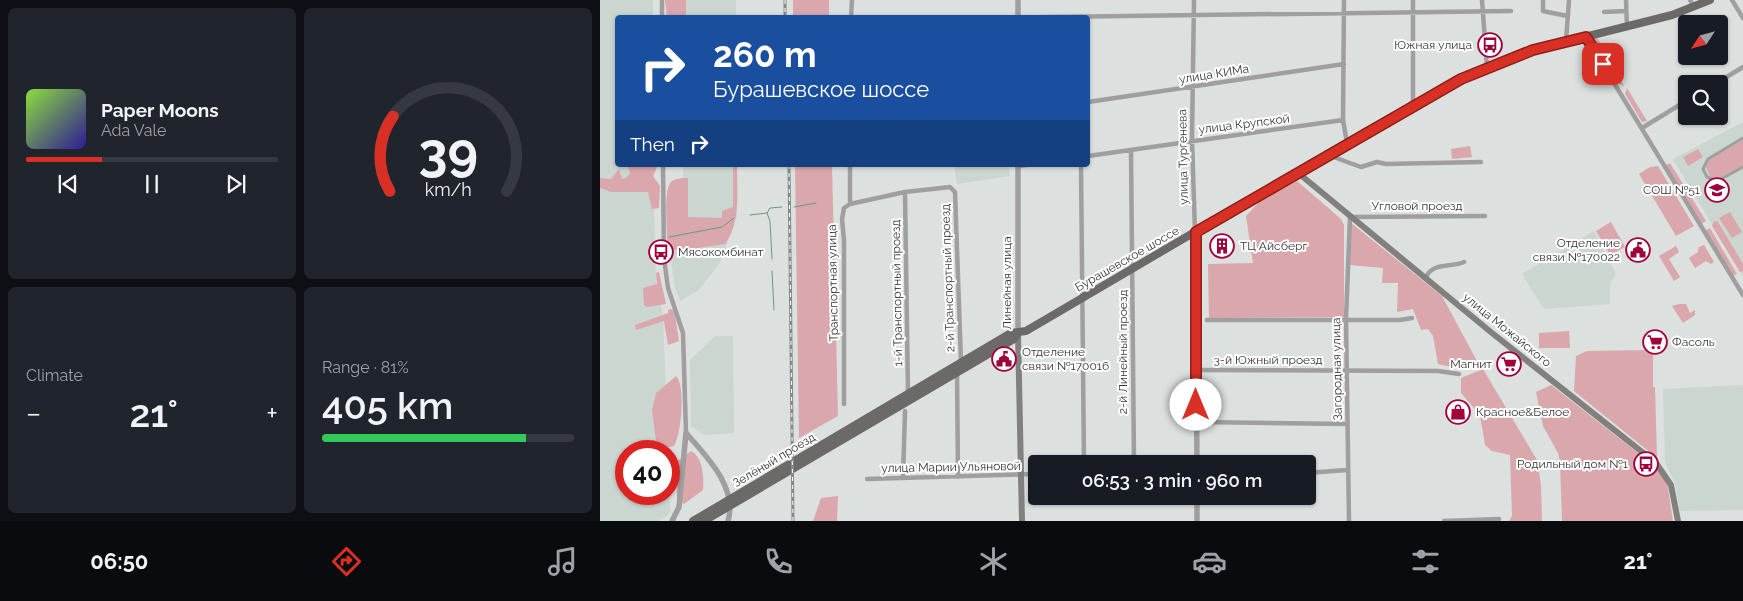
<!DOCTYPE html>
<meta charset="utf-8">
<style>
body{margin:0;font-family:Raleway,sans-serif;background:#20242c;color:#f1f3f6;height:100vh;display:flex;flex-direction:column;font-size:19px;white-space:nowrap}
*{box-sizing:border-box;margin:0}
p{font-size:16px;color:#9ea1a6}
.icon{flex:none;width:28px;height:28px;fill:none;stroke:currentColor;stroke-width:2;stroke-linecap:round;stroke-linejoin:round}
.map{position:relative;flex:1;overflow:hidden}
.panel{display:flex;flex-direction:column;gap:8px;padding:8px;background:#0d0f14;width:600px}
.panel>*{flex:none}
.top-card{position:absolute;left:15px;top:15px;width:475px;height:152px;border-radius:5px;box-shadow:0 1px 4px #0004;background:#1a4fa0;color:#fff;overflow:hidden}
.needle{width:32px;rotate:234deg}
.buttons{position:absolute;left:1078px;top:15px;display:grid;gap:10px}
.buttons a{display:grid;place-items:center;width:50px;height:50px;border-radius:5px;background:#171b24;box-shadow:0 1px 4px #0004;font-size:25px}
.speed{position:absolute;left:15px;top:440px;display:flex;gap:10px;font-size:25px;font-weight:700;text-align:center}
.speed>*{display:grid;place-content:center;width:65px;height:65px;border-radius:50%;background:#171b24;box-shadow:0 1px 4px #0004;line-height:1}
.speed .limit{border:8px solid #d22;background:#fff;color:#111}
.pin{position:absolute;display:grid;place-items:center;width:42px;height:42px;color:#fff;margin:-21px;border-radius:10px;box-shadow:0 2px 8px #0006}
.me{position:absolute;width:55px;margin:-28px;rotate:0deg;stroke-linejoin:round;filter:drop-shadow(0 0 4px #0008)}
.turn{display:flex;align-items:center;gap:18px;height:105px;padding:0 15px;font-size:22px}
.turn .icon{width:65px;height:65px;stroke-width:2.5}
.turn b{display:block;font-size:35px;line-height:42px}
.then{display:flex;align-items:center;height:48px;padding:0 15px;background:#0003;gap:10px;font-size:19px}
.big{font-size:38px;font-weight:600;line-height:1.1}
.panel .tile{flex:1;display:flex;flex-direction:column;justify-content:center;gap:8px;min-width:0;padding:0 18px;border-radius:8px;background:#20242c}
.panel .dial{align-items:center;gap:0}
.dial svg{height:130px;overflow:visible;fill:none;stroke:#363941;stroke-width:7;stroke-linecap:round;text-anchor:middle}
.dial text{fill:#f1f3f6;stroke:none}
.song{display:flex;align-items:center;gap:15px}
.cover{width:60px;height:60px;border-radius:8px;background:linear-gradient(135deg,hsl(90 70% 55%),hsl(250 70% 35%))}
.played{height:5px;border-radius:2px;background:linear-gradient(90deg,#d93025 30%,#363941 30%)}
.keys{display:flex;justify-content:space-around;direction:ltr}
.heat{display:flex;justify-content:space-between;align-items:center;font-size:28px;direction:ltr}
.charge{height:8px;border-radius:4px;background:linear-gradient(90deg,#34c759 81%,#363941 0)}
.panel .tiles{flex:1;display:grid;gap:8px;grid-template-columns:repeat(2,1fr)}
.trip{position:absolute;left:428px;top:455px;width:288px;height:50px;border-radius:5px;background:#171b24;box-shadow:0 1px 4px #0004;font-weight:600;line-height:50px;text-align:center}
.dock{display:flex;height:80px;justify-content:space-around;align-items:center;background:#090b0e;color:#9ea1a6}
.dock .icon{width:35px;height:35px}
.dock .selected{color:#d93025}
.dock b{font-size:22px;color:#f1f3f6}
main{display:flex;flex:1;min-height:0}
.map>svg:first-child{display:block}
.built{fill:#cbd6d0}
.green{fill:#d9a7ac}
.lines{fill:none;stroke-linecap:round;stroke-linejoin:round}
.stream{stroke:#6c9982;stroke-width:1}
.pedestrian{stroke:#a09e9f;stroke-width:3}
.minor{stroke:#a09e9f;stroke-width:4.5}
.tertiary{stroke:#a09e9f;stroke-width:5.5}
.secondary{stroke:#827f7f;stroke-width:6}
.primary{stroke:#6c6969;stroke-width:8}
.rail-casing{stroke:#868987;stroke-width:3}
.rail{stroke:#fff;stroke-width:1;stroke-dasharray:4;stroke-linecap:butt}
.route-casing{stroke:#8d1f18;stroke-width:12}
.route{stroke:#d93025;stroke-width:9}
.labels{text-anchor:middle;stroke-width:4;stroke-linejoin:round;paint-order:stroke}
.poi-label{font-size:12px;fill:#343534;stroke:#fff;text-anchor:end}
.street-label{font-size:12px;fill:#343534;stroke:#fff}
</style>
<main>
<section class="panel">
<div class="tiles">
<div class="tile">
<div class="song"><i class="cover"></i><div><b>Paper Moons</b><p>Ada Vale</p></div></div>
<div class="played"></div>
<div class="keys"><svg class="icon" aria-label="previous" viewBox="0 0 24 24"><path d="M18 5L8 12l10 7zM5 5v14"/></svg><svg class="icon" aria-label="pause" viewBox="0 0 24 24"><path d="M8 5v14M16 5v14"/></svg><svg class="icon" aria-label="next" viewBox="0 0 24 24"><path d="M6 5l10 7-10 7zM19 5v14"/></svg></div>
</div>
<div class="tile dial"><svg viewBox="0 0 100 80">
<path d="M14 69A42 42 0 1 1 86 69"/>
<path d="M14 69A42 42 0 0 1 16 23" stroke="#d93025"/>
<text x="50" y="56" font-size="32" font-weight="700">39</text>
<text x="50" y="72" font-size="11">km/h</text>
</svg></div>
<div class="tile"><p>Climate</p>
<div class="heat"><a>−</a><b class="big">21°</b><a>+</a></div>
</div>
<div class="tile"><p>Range · 81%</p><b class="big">405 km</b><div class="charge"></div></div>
</div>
</section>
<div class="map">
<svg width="1143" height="521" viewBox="0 0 1143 521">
<rect width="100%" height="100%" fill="#dce0de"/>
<path class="built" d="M0 0H53V17L18 18V165H53L56 282 63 316 68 451H26V494H69V462L70 513 59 521H0Z
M81 0H136V17H81Z
M1143 122V277L1073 159Z
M83 165H137V219H84Z
M354 165H409L410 176 357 184Z
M994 231 1016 274 1010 283V304L944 309 922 274Z
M128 241 120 262 99 290 80 301 75 288 69 247Z
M115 336H133L134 433 104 435 91 426 90 360Z
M1143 385V510L1080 511 1075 484 1065 462 1063 389Z"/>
<path class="green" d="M65 0H86V17H67Z
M193 0H229V17H193Z
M995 38 998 39 1024 86 1019 84 994 42Z
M1027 88 1047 121 1042 122 1025 94Z
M1143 140V166L1117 179 1110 177 1106 167 1109 160Z
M870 146 872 157 852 159 851 149Z
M1098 149 1103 157 1088 166 1083 157Z
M1070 163 1106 221 1101 224 1066 165Z
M27 165H58L53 176 60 186 59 208 52 209 48 192H11L0 188V178L11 179 19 169 22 179 26 178 30 173Z
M133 165H137C137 190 141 223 125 244L91 249 70 250 67 246C68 231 63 195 70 183 73 178 84 178 88 178V217L122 218V211L133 207Z
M195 165H232L238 416 199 438Z
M1058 166 1094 226 1076 236 1039 174 1050 167Z
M697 181 741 219 744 225V317L609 318 608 264 653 263 646 216 660 201Z
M1130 212 1142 232 1132 238 1119 218Z
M1114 221 1118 222 1143 264V271L1140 272 1112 226Z
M1011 222 1025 247 1010 255 996 231Z
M751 223 842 296 877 361 860 369 838 364 833 336 828 329 821 330 813 309 797 312 798 283H782L783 268 750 265Z
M1110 228 1137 274 1132 276 1105 231Z
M1104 245 1114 262 1111 264 1106 261 1095 268 1089 258 1098 252 1099 247Z
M1076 246 1079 252 1069 259 1080 277 1074 281 1059 256Z
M59 272 66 304 47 307 44 305 43 288 57 284 56 273Z
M1079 304H1086L1090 313 1095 310V315L1083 323 1072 306Z
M72 309 75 315 79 341 68 345 64 321 36 330 35 325 68 313V310Z
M969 331 970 348H939V333Z
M1053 350V387H1055L1057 458 974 391 976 356 987 351Z
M883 369 937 460 941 485 942 521H909L912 516 910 455 892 451 885 445 880 415 861 393V378Z
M76 376C86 386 81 435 74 446L65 448 56 441 52 410 56 393Z
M951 385 1056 467 1067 482 1073 521H962L960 461 958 453 943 426 936 392Z
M91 451C103 457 104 477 103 490L84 504 77 499 76 462Z
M238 496 237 521H213L221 498Z"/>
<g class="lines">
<path class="stream" d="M194 207 216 203
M167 213 170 221 172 259
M150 215 167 213 170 208 182 207
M69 237 122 227 134 218
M172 271 174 310"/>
<path class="pedestrian" d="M1143 138 1108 159 1103 169 1107 177 1117 181 1143 167"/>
<path class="minor" d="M62 0V18
M594 0 592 140 595 232
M744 0 743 120 747 143
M813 0V105
M882 0 887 68
M943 0V11L967 16
M1026 0 1027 27
M1090 0 1094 7
M1132 0 1143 18
M1004 12 1026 11
M251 18 252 0
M375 18 911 11
M986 37 1143 295
M966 41 969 0
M1115 84 1143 67
M488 102 744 64
M1042 128 1086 101
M531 150 534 464
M728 155 761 167 777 162 786 164 881 162
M488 156 743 120
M63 165 64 258 68 288 83 333 86 433
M481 165 484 464
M418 166 427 165
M305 192 308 393
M250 204 305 192 350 187 355 192 361 362
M826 278C831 262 851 268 864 262
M607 320H800L812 318
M596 370 838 371 859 374
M357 372 358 477
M244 404V240L242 219 244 208 250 204V165
M597 422 747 424
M706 473 747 470
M303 478 305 411
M267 479 436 474
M749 521 746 319 750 217 885 216
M844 521 899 519"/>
<path class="tertiary" d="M418 0V18
M418 165V333
M595 232 597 464
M86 433C106 456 138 487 128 521
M597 496V521
M72 521 79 507 86 433"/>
<path class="secondary" d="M697 172 892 333 1056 463 1071 485 1078 521
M418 333 422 521"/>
<path class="primary" d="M93 521 411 333 426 331 767 131 861 79 933 50 1072 15 1110 0
M104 521 414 339 418 333"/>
<g class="rail-casing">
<path id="rail" d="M185 0V18
M189 165 193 521"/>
</g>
<use href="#rail" class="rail"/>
</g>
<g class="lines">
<g class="route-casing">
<path id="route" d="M596 405V232L861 79 933 50 986 37 1003 64"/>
</g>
<use href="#route" class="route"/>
</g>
<defs>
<g id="bus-ring" transform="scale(1.25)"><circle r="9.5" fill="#fff" stroke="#a0003b" stroke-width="1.5"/><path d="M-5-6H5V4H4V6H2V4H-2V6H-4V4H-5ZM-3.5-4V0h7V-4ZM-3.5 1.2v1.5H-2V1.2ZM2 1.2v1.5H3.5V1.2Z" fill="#a0003b"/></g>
<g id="school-ring" transform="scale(1.25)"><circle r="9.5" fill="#fff" stroke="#a0003b" stroke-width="1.5"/><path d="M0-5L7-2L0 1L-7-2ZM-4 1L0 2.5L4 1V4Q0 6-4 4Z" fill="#a0003b"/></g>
<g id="building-ring" transform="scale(1.25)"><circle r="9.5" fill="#fff" stroke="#a0003b" stroke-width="1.5"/><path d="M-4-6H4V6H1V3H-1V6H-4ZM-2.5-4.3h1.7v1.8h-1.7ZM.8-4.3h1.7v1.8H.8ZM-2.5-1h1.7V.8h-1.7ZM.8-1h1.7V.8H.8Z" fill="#a0003b"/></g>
<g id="civic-ring" transform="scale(1.25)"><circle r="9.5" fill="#fff" stroke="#a0003b" stroke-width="1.5"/><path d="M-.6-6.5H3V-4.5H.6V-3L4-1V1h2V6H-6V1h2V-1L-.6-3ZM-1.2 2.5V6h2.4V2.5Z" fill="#a0003b"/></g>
<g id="supermarket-ring" transform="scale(1.25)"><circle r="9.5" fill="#fff" stroke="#a0003b" stroke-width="1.5"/><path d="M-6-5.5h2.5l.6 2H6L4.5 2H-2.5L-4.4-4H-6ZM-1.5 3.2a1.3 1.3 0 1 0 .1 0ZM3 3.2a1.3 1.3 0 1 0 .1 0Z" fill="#a0003b"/></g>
<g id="shop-ring" transform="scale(1.25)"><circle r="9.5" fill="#fff" stroke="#a0003b" stroke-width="1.5"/><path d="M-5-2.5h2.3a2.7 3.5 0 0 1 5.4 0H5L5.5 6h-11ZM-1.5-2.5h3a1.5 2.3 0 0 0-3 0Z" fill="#a0003b"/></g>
</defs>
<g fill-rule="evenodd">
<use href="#bus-ring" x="890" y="45"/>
<use href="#school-ring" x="1117" y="190"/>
<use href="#building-ring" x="622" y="246"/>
<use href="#civic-ring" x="1038" y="250"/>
<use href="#bus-ring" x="61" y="252"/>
<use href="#supermarket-ring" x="1055" y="342"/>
<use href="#civic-ring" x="404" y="359"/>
<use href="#supermarket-ring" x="909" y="364"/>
<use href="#shop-ring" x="858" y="412"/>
<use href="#bus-ring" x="1046" y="464"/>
</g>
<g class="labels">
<g class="poi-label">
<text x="872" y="49">Южная улица</text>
<text x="1100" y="194">СОШ №51</text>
<text x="1020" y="247">Отделение<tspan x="1020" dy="14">связи №170022</tspan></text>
<text x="640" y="250" text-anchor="start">ТЦ Айсберг</text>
<text x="78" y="256" text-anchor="start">Мясокомбинат</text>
<text x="1072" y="346" text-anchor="start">Фасоль</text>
<text x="422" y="356" text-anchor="start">Отделение<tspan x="422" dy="14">связи №170016</tspan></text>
<text x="892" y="368">Магнит</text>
<text x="876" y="416" text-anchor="start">Красное&amp;Белое</text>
<text x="1028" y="468">Родильный дом №1</text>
</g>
<g class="street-label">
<text transform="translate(614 74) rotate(-9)" y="4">улица КИМа</text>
<text transform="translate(644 124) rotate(-7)" y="4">улица Крупской</text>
<text transform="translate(583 157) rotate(-91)" y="4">улица Тургенева</text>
<text x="817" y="210">Угловой проезд</text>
<text transform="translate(527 259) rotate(-30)" y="4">Бурашевское шоссе</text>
<text transform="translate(348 278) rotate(-92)" y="4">2-й Транспортный проезд</text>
<text transform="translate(233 283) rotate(-91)" y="4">Транспортная улица</text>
<text transform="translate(407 283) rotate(-90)" y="4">Линейная улица</text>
<text transform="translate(297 293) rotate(-91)" y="4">1-й Транспортный проезд</text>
<text transform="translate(907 330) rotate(39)" y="4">улица Можайского</text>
<text transform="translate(523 352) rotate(-90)" y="4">2-й Линейный проезд</text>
<text x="668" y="364">3-й Южный проезд</text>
<text transform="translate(737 369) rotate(-91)" y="4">Загородная улица</text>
<text transform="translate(174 460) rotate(-31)" y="4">Зелёный проезд</text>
<text transform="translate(351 467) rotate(-1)" y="4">улица Марии Ульяновой</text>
</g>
</g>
</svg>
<div class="buttons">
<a><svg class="needle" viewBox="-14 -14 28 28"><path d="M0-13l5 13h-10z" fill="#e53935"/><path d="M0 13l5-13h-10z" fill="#9ea1a6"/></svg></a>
<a><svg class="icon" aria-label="search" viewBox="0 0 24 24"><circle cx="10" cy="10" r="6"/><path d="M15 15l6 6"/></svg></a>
</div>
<div class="speed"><div class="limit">40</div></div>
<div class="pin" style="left:1003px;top:64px;background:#d93025"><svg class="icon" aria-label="arrive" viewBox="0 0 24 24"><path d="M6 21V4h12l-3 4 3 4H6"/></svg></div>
<svg class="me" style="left:596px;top:405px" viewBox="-20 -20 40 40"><circle r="19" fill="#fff"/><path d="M0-13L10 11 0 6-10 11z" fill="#d93025"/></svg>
<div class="trip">06:53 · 3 min · 960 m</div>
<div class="top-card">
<div class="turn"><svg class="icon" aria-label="right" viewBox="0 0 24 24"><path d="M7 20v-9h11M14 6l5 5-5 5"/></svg><div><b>260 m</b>Бурашевское шоссе</div></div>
<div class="then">Then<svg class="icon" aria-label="right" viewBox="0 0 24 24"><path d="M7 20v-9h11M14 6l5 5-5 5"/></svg></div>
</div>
</div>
</main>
<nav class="dock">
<b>06:50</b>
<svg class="icon selected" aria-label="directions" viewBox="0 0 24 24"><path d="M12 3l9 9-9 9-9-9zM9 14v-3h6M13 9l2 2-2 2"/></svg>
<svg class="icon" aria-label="music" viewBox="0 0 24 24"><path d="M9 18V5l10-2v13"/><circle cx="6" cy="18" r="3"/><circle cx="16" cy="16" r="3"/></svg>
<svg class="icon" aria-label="phone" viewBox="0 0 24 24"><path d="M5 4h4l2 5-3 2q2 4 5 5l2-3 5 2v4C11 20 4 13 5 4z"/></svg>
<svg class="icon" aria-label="climate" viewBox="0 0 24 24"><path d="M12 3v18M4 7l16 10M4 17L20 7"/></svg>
<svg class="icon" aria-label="car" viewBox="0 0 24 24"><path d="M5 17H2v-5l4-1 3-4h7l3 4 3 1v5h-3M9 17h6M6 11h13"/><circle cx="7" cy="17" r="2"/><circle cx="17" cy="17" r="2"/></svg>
<svg class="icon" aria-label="filters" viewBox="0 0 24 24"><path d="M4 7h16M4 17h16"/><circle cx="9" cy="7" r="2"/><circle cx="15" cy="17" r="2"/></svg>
<b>21°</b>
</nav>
